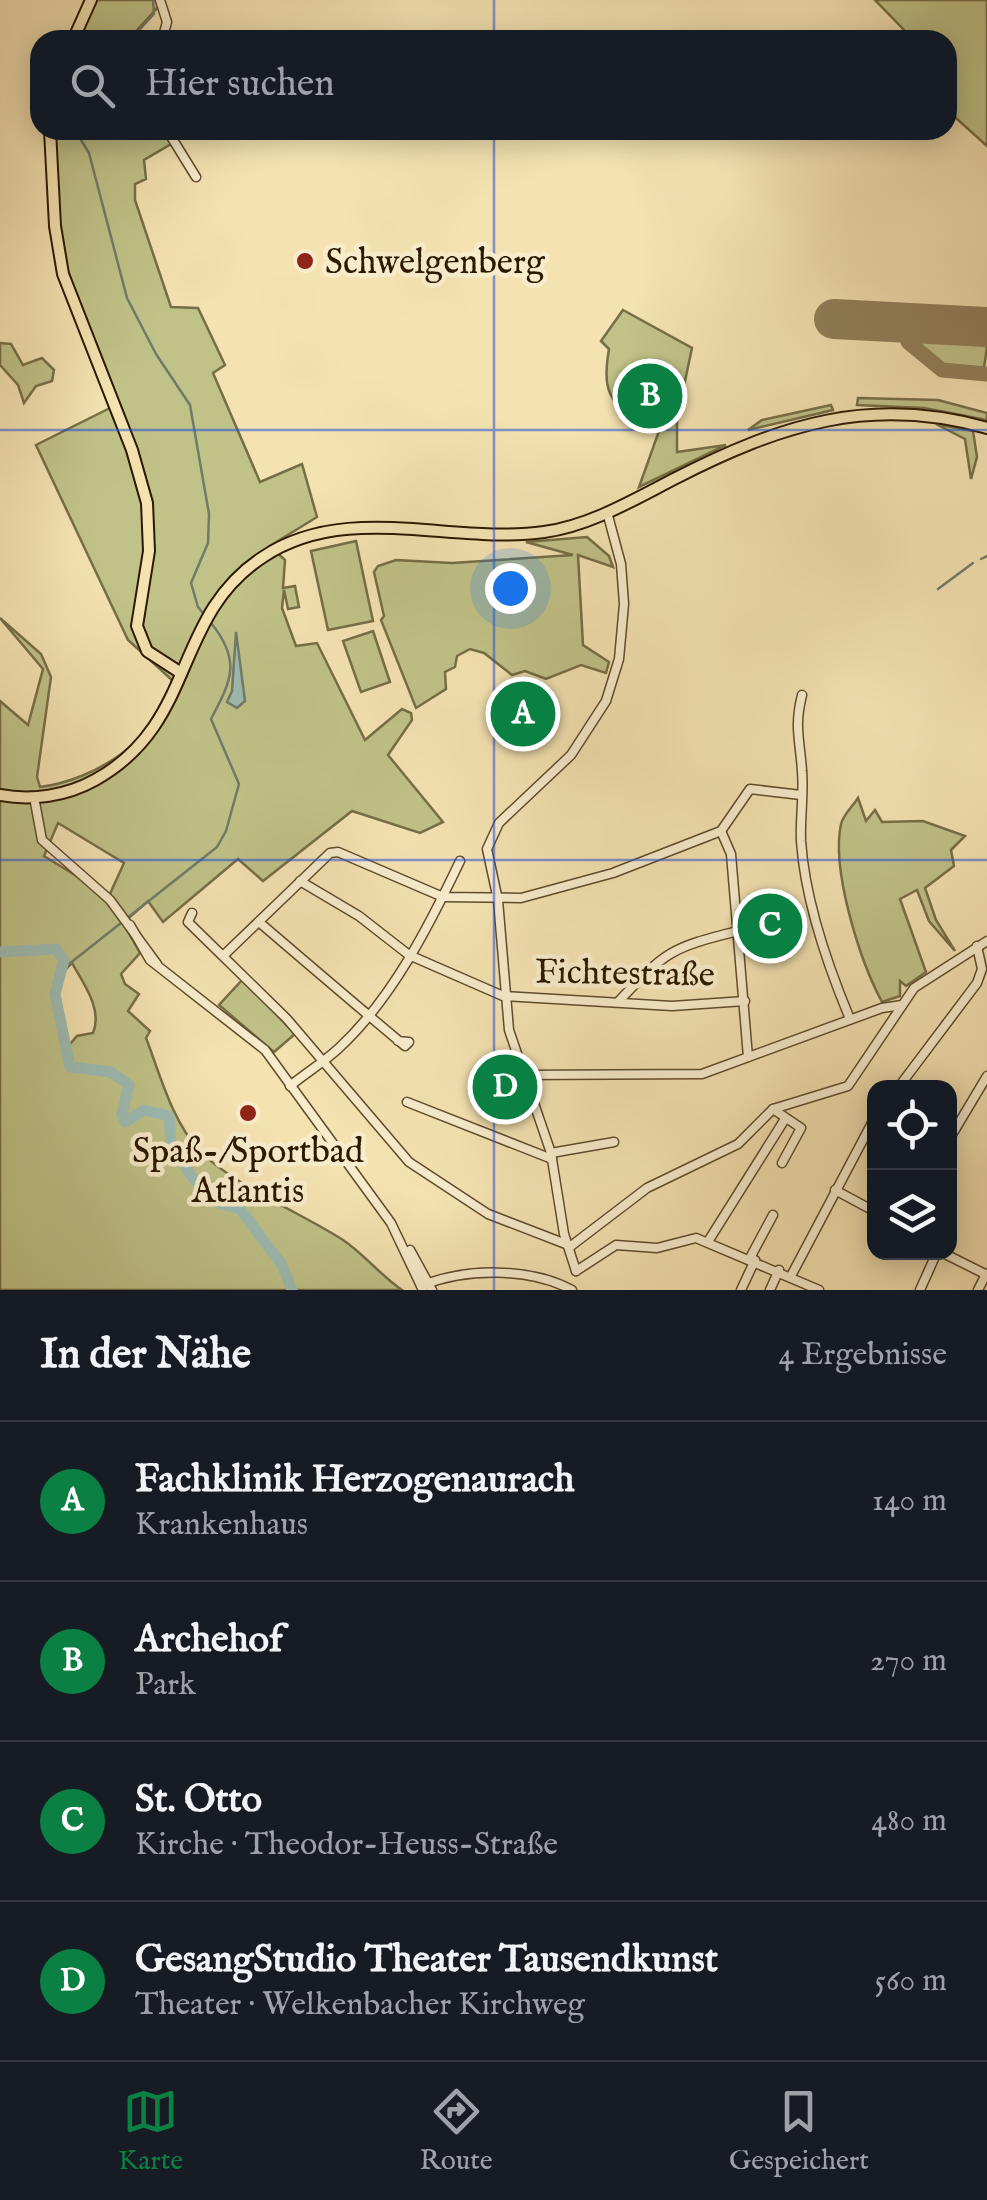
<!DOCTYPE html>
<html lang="de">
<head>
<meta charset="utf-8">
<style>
  :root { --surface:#171b24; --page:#242831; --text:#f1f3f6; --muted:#9ea1a6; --line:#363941; --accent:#0b8043 }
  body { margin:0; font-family:"IM FELL English",serif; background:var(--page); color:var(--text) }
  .controls { position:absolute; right:30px; bottom:30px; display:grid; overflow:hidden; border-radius:20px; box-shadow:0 5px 25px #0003 }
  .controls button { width:90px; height:90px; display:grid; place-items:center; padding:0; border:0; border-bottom:2px solid var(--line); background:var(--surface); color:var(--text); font:50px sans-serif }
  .you { position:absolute; left:510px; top:588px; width:35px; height:35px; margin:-25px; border:8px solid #fff; border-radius:50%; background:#1a73e8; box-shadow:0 0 0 15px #1a73e833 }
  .badge { display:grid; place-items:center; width:65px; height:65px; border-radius:50%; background:var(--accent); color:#fff; font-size:32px; font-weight:700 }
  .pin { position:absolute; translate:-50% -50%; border:5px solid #fff; box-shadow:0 2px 10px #0006 }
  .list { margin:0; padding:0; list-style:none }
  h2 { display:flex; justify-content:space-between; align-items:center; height:130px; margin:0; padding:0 40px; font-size:42px }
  h2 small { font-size:32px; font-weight:400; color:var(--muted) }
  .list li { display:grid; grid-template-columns:65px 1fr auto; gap:30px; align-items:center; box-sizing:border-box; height:160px; padding:0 40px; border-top:2px solid var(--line) }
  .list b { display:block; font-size:38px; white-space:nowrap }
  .list p { margin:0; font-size:32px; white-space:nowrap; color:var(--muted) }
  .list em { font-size:32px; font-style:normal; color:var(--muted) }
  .icon { flex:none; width:55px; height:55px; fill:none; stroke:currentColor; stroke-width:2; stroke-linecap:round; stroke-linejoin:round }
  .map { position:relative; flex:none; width:987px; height:1290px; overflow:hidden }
  .search { position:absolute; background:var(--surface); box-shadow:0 5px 25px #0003; left:30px; right:30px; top:30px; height:110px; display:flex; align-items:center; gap:25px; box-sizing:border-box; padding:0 35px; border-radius:30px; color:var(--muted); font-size:38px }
  .sheet { height:770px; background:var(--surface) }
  nav { display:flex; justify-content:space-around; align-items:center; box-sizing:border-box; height:140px; border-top:2px solid var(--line); background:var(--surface); font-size:28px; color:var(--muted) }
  nav a { display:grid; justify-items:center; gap:5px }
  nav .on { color:var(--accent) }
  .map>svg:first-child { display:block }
  .green { fill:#c0c288; stroke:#766e44; stroke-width:2.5; fill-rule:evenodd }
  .water { fill:#9dbcb3; stroke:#707b6b; stroke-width:2.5 }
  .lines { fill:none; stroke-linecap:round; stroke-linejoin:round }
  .stream { stroke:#707b6b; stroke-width:2.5 }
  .river { stroke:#9dbcb3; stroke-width:11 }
  .taxiway { stroke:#907e58; stroke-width:15 }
  .runway { stroke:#907e58; stroke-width:40 }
  .minor-casing { stroke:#5f4b2c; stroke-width:11 }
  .major-casing { stroke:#2d1900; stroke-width:14 }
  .minor { stroke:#f8eccc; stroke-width:8 }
  .major { stroke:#f4e2b1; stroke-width:10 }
  .grid { fill:none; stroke:#1d4ed8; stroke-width:2.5; stroke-opacity:0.55 }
  .poi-dot { fill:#8f2418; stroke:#f8eccc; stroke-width:4 }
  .labels { text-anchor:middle; stroke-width:9; stroke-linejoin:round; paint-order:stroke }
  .poi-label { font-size:35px; fill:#2d1900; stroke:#f8eccc; text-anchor:start }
  .street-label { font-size:35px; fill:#2d1900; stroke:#f8eccc }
</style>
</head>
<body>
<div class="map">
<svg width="987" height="1290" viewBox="0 0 987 1290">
  <rect width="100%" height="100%" fill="#f4e2b1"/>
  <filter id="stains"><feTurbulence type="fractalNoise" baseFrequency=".002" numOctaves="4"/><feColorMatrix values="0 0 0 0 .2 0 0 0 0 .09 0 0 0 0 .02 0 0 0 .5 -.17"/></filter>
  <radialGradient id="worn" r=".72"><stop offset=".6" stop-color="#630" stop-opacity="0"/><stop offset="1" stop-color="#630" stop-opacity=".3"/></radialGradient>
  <g class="green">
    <polygon points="95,0 158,0 159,6 128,40 71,40 76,21"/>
    <polygon points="875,0 987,0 987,146 947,110 947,40 905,40 907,33"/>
    <path d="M50 130H162L171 144 144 160 146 179 135 184V200L171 307 198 308 225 365 213 373 260 482 302 464 317 517 270 546 285 560 283 588 295 586 299 607 288 609 284 590 282 608 296 646 317 643 365 740 402 709 411 713 412 720 388 755 443 822 420 833 352 811 263 881 238 859 163 922 148 901 123 923 140 953 121 974 125 984 139 994 128 1011 150 1031 146 1038C160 1074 172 1121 199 1150 231 1184 303 1214 343 1240 364 1254 380 1275 402 1290H0V701L28 725 43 669 0 618 41 654 51 677 37 777 40 787C96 780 161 738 172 680L128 640 36 445 112 407 59 270ZM58 823 124 863 109 896 44 856ZM72 963C83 983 103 1009 93 1033L77 1036 70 1044C51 1024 50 981 72 963Z"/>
    <path d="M623 310 692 348 677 419V452L726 445 639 487 659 431C615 407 600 401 609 349L601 341Z"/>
    <polygon points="930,334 980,339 987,348 984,367 945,369 918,346 920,337"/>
    <polygon points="0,343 11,344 23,365 42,358 54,370 52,381 36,386 24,403 18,385 0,365"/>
    <polygon points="858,398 938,400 987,413 987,420 924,408 857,405"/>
    <polygon points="831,405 833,410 748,430 762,420"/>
    <polygon points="936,424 973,431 977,457 971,479 965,439"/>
    <polygon points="587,537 609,556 613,567 578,555 583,645 609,662 606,673 581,665 546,679 525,671 512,675 484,653 470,649 457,656 455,667 445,672 446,689 416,708 381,620 384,616 374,572 378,566 396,560 452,563 573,555 526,542"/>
    <polygon points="356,541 373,621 328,630 311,551"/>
    <polygon points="373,631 390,682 361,692 343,641"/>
    <path d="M858 798 866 821 875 810 882 822 923 821 965 836 951 850 954 866 925 888 936 920 955 951 929 921 917 890 900 899 926 972 906 986 900 981V996L882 1002C860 961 831 870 841 824 843 815 853 806 858 798Z"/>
    <polygon points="243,979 295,1034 274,1052 219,1005"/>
  </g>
  <polygon class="water" points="236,632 245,701 237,708 227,702 232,691"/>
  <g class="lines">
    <g class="stream">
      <polyline points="130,40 154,14 153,0"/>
      <polyline points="83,130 81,140 89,153 127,298 156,354 190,405 209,514 208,543 191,583 198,607 206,617"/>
      <polyline points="981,559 987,556"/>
      <polyline points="938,589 973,563"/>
      <path d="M64 968 217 847 226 831 239 784 211 719C231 681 242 661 211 623"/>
    </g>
    <polyline class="river" points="0,952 56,949 64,960 55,994 70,1067 111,1072 129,1085 122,1114 125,1122 144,1110 169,1116 171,1146 192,1177 218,1203 240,1209 282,1265 292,1290"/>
    <polyline class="taxiway" points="908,323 908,342 942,370 987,374"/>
    <polyline class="runway" points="834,319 987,327"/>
    <g class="minor-casing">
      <g id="minor">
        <polyline points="160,0 167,22 162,40"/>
        <polyline points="167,130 196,177"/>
        <path d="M802 695C794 727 800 740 802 771 804 794 800 818 801 841 805 901 827 964 850 1019"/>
        <polyline points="34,797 42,840 110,900 157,964"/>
        <polyline points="721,831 731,854 748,1057"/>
        <polyline points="300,881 359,916 409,955 503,996 672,1006 745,1001"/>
        <polyline points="192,913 188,922 287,1019 409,1162 488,1214 571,1246"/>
        <path d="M259 922C308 964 356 1005 405 1046L409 1042 398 1041"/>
        <polyline points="130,925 150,960 265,1050 391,1223 423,1290"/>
        <polyline points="224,955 330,853 338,852 443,897 521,898 613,873 721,831 750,789 801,795"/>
        <path d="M618 1002C666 951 670 948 738 931"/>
        <polyline points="521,1075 702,1074 882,1008 902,1005"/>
        <path d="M290 1086C306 1073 324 1062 339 1048 392 999 429 926 460 861"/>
        <polyline points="898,1088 977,983 982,969 977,946"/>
        <polyline points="407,1102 552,1159"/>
        <polyline points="773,1109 801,1128 782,1163"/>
        <polyline points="950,1138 987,1076"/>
        <polyline points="551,1153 614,1142"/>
        <polyline points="835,1190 874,1211"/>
        <polyline points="709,1240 785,1119"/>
        <polyline points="571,1246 647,1188 738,1144 773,1109 848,1086 914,988 987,941"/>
        <polyline points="410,1250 432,1290"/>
        <polyline points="941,1252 987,1275"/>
        <polyline points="750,1258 773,1215"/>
        <polyline points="576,1271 564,1234 551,1153 509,1030 498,900 487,849 499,823 571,755 606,701 619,659 624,604 621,564 607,512"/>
        <polyline points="576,1271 616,1245 657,1248 696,1238 819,1290"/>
        <polyline points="791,1276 874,1119"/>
        <path d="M421 1286C465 1268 529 1267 572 1290"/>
        <polyline points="741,1290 755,1260"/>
        <polyline points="770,1290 779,1270"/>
        <polyline points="920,1290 937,1252"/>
        <polyline points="978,1290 986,1274"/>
      </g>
    </g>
    <g class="major-casing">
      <g id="major">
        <polyline points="73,40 91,0"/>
        <polyline points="50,130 55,226 63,274 132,450 147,503 149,551 137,626 147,651 181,673"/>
        <path d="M0 795C32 801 66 796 95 780 198 723 171 617 263 557 347 501 451 545 544 532 590 526 635 499 676 478 780 425 870 395 987 428"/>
      </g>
    </g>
    <use href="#minor" class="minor"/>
    <use href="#major" class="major"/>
  </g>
  <path class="grid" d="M494 0V40M494 130V1290M0 430H987M0 860H987"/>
  <g class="poi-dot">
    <circle cx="305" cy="261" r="10"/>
    <circle cx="248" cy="1113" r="10"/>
  </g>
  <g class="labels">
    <g class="poi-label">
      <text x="325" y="273">Schwelgenberg</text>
      <text x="248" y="1162" text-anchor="middle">Spaß-/Sportbad<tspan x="248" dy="40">Atlantis</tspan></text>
    </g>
    <g class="street-label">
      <text transform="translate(625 972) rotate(1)" y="12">Fichtestraße</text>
    </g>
  </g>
  <rect width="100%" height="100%" filter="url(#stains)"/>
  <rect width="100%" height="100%" fill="url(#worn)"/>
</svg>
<div class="controls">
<button><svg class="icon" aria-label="locate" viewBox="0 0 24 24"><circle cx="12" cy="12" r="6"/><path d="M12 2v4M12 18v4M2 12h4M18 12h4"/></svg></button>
<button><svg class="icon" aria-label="layers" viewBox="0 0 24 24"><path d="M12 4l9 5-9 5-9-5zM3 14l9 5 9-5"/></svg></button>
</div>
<div class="you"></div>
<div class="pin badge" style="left:523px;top:714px">A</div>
<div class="pin badge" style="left:650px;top:396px">B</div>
<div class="pin badge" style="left:770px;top:926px">C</div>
<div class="pin badge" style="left:505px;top:1087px">D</div>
<div class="search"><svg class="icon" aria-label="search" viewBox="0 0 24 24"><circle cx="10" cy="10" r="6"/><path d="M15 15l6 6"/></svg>Hier suchen</div>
</div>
<section class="sheet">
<h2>In der Nähe<small>4 Ergebnisse</small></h2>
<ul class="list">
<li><span class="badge">A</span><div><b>Fachklinik Herzogenaurach</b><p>Krankenhaus</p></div><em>140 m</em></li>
<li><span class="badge">B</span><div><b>Archehof</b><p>Park</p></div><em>270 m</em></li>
<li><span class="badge">C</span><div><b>St. Otto</b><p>Kirche · Theodor-Heuss-Straße</p></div><em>480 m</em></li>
<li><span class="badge">D</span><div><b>GesangStudio Theater Tausendkunst</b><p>Theater · Welkenbacher Kirchweg</p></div><em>560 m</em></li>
</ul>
</section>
<nav>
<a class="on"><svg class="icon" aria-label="map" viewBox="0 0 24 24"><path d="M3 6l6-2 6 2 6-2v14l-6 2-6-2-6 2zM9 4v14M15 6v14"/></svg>Karte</a>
<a><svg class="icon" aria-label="directions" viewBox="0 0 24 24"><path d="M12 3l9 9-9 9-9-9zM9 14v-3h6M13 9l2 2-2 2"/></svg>Route</a>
<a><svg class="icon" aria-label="saved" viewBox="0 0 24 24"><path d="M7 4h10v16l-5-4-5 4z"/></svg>Gespeichert</a>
</nav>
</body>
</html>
